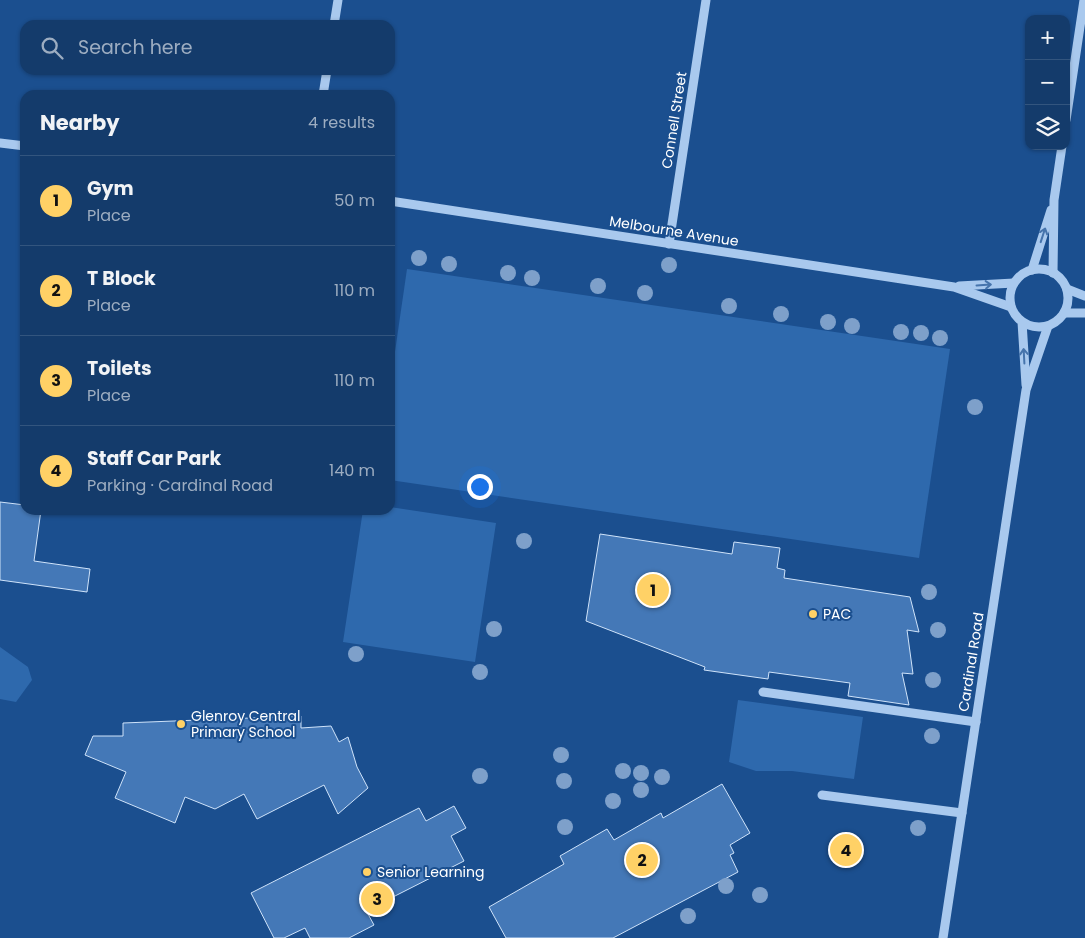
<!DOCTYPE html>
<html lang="en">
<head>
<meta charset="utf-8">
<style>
  :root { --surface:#143b6b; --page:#1d4271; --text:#f1f3f6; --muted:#9dadc1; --line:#33557e; --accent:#ffd166 }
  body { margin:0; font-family:Poppins,sans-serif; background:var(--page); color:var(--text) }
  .controls { position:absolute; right:15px; top:15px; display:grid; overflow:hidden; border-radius:10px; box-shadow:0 1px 4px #0004 }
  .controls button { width:45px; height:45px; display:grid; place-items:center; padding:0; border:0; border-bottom:1px solid var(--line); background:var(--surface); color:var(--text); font:25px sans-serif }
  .you { position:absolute; left:479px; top:486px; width:18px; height:18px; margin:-12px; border:4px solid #fff; border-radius:50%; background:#1a73e8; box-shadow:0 0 0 8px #1a73e833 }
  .badge { display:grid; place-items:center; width:32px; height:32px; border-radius:50%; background:var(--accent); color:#111; font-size:16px; font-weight:700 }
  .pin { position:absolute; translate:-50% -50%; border:2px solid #fff; box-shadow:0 1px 5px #0006 }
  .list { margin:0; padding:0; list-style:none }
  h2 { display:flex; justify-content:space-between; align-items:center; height:65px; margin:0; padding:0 20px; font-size:21px }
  h2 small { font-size:16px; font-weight:400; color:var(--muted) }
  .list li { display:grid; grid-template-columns:32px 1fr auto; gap:15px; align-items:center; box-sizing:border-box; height:90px; padding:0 20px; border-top:1px solid var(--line) }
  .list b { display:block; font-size:19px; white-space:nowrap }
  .list p { margin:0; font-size:16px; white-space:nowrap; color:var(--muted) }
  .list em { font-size:16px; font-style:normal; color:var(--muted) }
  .icon { flex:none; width:28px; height:28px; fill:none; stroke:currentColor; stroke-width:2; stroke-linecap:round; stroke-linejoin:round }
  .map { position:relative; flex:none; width:1085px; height:938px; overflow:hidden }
  .search { position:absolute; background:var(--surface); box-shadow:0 1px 4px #0004; left:20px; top:20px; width:375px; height:55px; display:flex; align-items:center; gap:12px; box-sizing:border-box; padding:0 18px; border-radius:15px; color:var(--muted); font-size:19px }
  .panel { position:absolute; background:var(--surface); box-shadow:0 1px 4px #0004; left:20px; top:90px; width:375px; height:425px; border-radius:15px }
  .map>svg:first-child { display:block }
  .green { fill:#2e69ad }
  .building { fill:#4478b7; stroke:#cfe3fa }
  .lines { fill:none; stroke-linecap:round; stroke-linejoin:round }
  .minor { stroke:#a9c9ee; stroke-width:9 }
  .tree { fill:#7ea0ca }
  .oneway { stroke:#4674ac }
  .poi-dot { fill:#ffd166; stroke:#1b4f8f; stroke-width:2 }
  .labels { text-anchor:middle; stroke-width:4; stroke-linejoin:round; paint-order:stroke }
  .street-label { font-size:14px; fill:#fff; stroke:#1b4f8f }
  .poi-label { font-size:14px; fill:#fff; stroke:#1b4f8f; text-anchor:start }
</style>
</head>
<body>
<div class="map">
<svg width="1085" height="938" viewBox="0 0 1085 938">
  <rect width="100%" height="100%" fill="#1b4f8f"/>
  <g class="green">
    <polygon points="407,269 950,349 919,558 390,480 390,386"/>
    <polygon points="390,507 496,523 475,662 343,642 363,510 390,510"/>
    <polygon points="0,647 28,667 32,680 16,702 0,699"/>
    <polygon points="738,700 863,717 854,779 792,771 756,771 729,762"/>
  </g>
  <g class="building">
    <polygon points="0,502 25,505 25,510 41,510 34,561 90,569 87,592 0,580"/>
    <polygon points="600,534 732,554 734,542 780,548 777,568 785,570 784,578 910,597 919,632 907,630 913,674 902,673 909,705 848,696 850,683 769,672 768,679 704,670 705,667 586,621"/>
    <polygon points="301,716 301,728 331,726 339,742 348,737 357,767 368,788 338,814 324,785 257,819 244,794 215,809 185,797 175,823 115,798 126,772 85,755 93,736 123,736 123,723"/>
    <polygon points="722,784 750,833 730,845 734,853 730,855 738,872 613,938 506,938 489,907 564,864 560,856 607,829 614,840 661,813 663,818"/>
    <polygon points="454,806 466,828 451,836 464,861 393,897 394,900 368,914 374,925 349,938 310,938 305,928 284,938 274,938 251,893 419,808 426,821"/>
  </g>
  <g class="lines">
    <g class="minor">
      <polyline points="334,25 338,0"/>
      <polyline points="323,95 327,70"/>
      <polyline points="1066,120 1084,0"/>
      <polyline points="0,143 25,146"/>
      <polyline points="390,201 954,287 1011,307"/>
      <polyline points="669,244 706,0"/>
      <circle cx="1039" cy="298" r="29"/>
      <polyline points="1032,270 1051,210"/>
      <polyline points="1053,273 1054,200 1062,146"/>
      <polyline points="959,286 1014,283"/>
      <polyline points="1067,289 1085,296"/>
      <polyline points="1064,313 1085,313"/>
      <polyline points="1022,322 1026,385"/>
      <polyline points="763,692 976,722"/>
      <polyline points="822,795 962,813"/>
      <polyline points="943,938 1026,390 1048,326"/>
    </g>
  </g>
  <g class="tree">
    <circle cx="419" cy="258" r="8"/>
    <circle cx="449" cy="264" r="8"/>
    <circle cx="669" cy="265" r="8"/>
    <circle cx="508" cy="273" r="8"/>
    <circle cx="532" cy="278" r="8"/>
    <circle cx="598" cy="286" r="8"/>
    <circle cx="645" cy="293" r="8"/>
    <circle cx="729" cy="306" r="8"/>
    <circle cx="781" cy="314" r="8"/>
    <circle cx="828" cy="322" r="8"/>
    <circle cx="852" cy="326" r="8"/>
    <circle cx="901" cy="332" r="8"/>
    <circle cx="921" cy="333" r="8"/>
    <circle cx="940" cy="338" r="8"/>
    <circle cx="975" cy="407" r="8"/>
    <circle cx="524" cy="541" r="8"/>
    <circle cx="929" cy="592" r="8"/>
    <circle cx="494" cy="629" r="8"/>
    <circle cx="938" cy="630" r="8"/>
    <circle cx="356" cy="654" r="8"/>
    <circle cx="480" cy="672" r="8"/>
    <circle cx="933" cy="680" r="8"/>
    <circle cx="932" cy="736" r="8"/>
    <circle cx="561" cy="755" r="8"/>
    <circle cx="623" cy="771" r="8"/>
    <circle cx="641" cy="773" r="8"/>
    <circle cx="480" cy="776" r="8"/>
    <circle cx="662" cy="777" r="8"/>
    <circle cx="564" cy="781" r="8"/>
    <circle cx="641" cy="790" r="8"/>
    <circle cx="613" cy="801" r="8"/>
    <circle cx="565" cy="827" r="8"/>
    <circle cx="918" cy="828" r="8"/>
    <circle cx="726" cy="886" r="8"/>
    <circle cx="760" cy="895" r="8"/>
    <circle cx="688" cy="916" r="8"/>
  </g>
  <defs><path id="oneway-shaft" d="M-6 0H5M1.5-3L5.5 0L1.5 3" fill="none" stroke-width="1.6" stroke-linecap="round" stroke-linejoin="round" transform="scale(1.25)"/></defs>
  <g class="oneway">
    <use href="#oneway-shaft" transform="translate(1043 235) rotate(-72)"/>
    <use href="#oneway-shaft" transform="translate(984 285) rotate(-4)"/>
    <use href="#oneway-shaft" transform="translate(1024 356) rotate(-93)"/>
  </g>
  <g class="poi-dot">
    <circle cx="813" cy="614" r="5"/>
    <circle cx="181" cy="724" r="5"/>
    <circle cx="367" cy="872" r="5"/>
  </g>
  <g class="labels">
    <g class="street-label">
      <text transform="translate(674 120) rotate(-81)" y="5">Connell Street</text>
      <text transform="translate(674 231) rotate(9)" y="5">Melbourne Avenue</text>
      <text transform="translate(971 662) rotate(-81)" y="5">Cardinal Road</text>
    </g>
    <g class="poi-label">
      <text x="823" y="619">PAC</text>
      <text x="191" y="721">Glenroy Central<tspan x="191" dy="16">Primary School</tspan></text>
      <text x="377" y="877">Senior Learning</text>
    </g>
  </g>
</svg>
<div class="controls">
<button>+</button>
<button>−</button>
<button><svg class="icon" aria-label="layers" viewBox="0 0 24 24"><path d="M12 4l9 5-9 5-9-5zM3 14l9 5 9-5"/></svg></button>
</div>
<div class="you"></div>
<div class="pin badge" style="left:653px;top:590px">1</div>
<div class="pin badge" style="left:642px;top:860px">2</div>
<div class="pin badge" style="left:377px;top:899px">3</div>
<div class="pin badge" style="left:846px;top:850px">4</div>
<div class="search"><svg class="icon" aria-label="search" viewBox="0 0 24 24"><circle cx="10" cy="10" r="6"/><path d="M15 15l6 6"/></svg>Search here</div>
<section class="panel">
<h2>Nearby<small>4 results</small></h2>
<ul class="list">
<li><span class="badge">1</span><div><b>Gym</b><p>Place</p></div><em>50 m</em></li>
<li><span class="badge">2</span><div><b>T Block</b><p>Place</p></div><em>110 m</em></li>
<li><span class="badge">3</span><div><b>Toilets</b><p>Place</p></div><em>110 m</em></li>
<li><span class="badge">4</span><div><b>Staff Car Park</b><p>Parking · Cardinal Road</p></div><em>140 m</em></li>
</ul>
</section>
</div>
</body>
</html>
